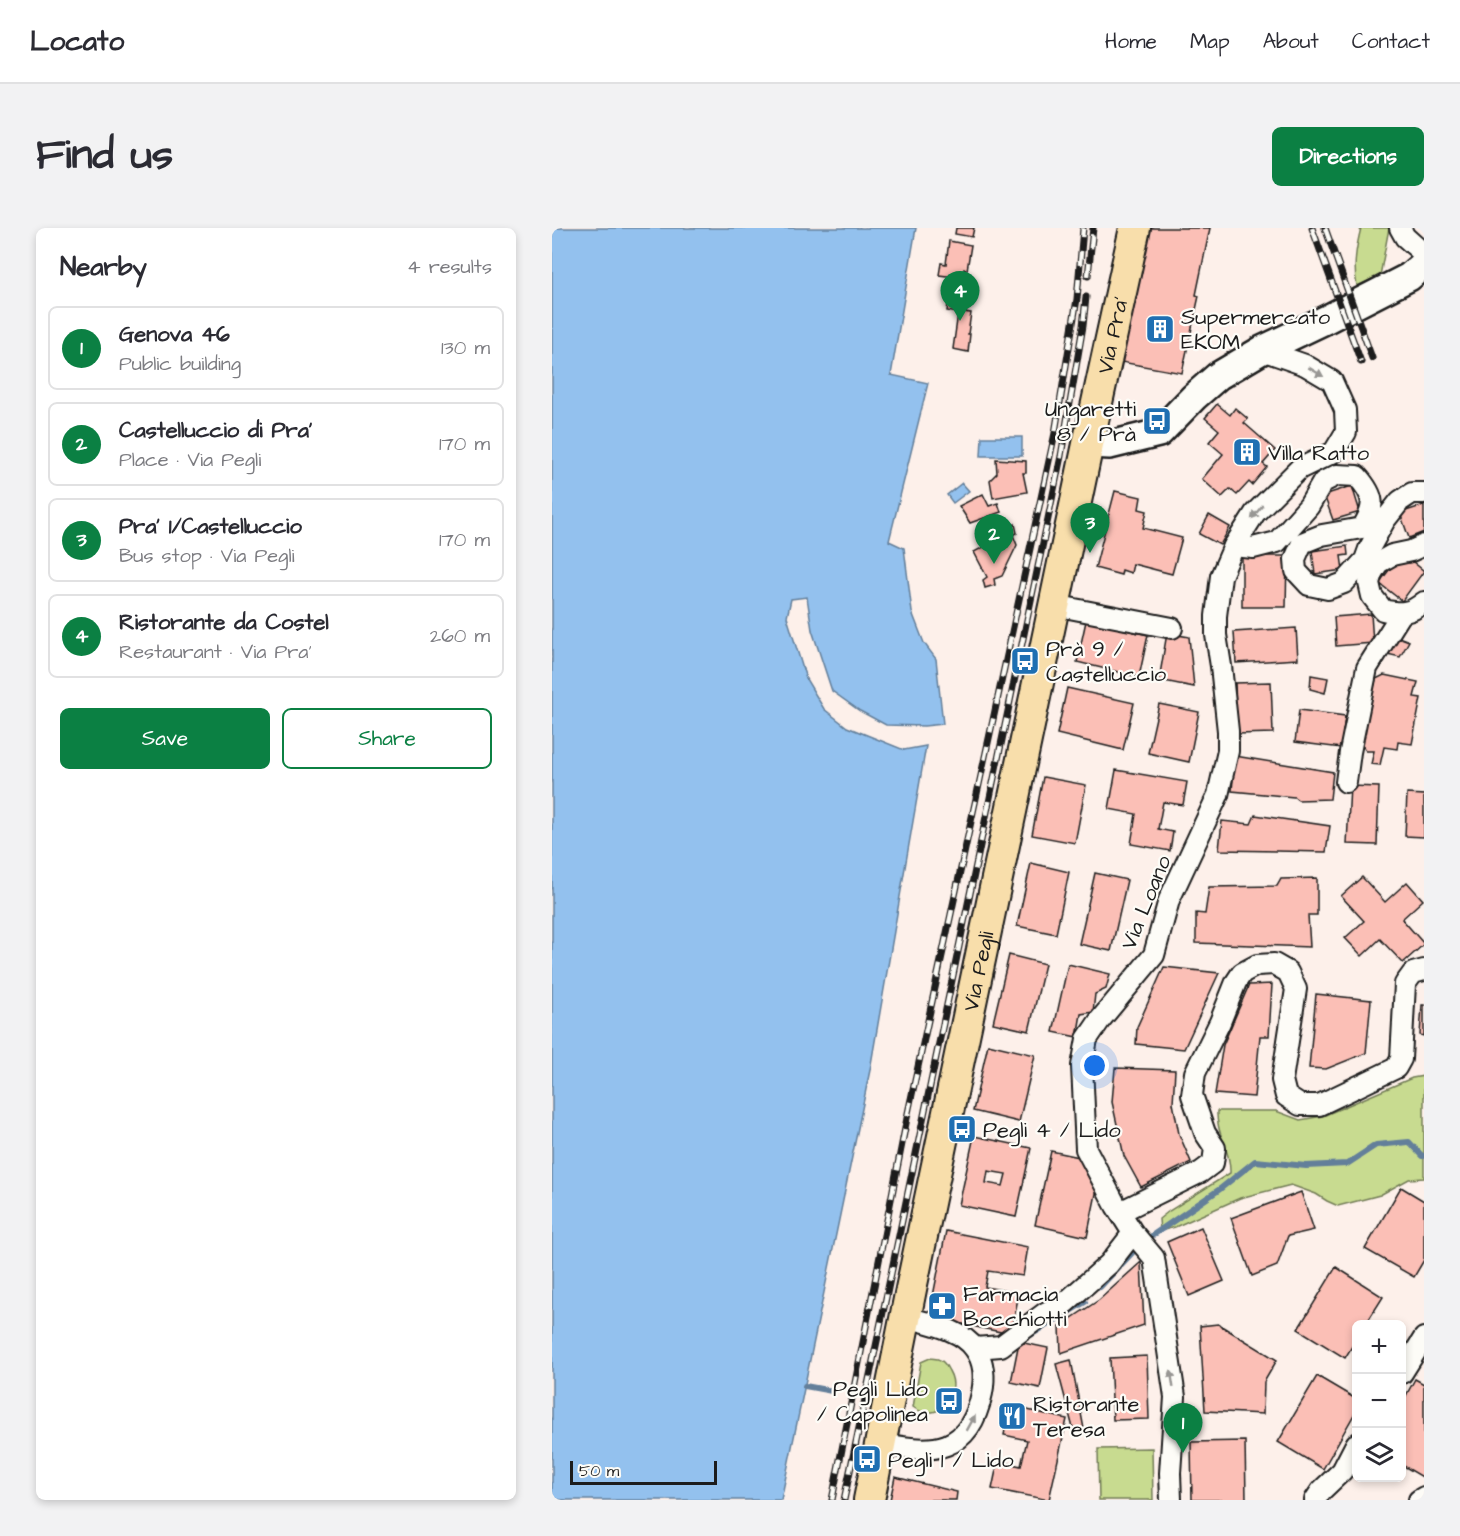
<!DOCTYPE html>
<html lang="en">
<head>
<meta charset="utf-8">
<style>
  :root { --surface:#fff; --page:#f2f2f3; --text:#2b2b33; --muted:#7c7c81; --line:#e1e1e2; --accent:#0b8043 }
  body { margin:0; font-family:"Architects Daughter",sans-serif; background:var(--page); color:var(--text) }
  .controls { position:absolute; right:18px; bottom:18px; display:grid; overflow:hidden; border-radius:9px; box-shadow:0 3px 9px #0003 }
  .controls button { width:54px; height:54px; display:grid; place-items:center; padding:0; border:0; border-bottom:2px solid var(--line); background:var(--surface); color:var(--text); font:30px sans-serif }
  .scale { position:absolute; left:18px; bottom:15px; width:147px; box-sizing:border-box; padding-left:6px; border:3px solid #1c1c1c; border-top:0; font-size:16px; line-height:21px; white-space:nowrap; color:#1c1c1c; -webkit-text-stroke:4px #fdfcf7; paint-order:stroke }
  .you { position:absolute; left:543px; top:838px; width:21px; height:21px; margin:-15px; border:4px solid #fff; border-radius:50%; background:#1a73e8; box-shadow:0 0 0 9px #1a73e833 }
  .badge { display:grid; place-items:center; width:39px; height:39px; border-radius:50%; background:var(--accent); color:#fff; font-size:20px; font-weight:700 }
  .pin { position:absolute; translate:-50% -50px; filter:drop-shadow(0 2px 3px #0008) }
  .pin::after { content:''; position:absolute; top:32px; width:21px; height:18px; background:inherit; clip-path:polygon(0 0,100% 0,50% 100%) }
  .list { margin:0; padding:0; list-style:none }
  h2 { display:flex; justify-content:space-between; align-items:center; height:78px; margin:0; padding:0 24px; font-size:26px }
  h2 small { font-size:20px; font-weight:400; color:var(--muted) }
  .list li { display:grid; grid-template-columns:39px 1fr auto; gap:18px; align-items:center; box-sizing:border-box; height:84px; margin:0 12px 12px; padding:0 12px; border:2px solid var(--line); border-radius:9px }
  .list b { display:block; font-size:22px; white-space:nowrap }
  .list p { margin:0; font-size:20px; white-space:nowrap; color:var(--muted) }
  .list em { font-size:20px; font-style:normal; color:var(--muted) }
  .actions { display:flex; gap:12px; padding:18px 24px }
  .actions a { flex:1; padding:14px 0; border:2px solid var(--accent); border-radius:9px; text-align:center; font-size:21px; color:var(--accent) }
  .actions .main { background:var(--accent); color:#fff }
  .icon { flex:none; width:33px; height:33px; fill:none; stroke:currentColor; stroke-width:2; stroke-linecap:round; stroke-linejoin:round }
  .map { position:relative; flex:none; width:872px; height:1272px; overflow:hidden; border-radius:9px }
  header { display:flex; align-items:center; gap:36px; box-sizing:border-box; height:84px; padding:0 30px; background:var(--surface); border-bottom:2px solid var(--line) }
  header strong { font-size:28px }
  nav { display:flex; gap:33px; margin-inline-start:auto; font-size:21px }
  .intro { display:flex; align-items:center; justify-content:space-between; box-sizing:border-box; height:144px; padding:0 36px }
  h1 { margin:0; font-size:42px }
  .button { padding:15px 27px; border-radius:9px; background:var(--accent); color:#fff; font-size:21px; font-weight:700 }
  main { display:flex; gap:36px; padding:0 36px }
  aside { flex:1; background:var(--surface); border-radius:9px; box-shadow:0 3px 9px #0003 }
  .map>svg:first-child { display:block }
  .green { fill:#c8db90; stroke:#727c56; stroke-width:1.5 }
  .water { fill:#93c1ee; stroke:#637f9a; stroke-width:1.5 }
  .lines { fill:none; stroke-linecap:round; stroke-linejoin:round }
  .stream { stroke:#637f9a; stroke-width:6 }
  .building { fill:#fbbfb6; stroke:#1c1c1c; stroke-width:1.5; fill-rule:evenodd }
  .street-casing { stroke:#1c1c1c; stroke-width:24 }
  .secondary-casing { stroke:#1c1c1c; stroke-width:32 }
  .primary-casing { stroke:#1c1c1c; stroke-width:34 }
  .street { stroke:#fdfcf7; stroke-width:20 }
  .secondary { stroke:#fdfcf7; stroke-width:27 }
  .primary { stroke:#f8deab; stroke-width:30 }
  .rail-casing { stroke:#1c1c1c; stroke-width:7 }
  .rail { stroke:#fdfcf7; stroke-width:4.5; stroke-dasharray:14; stroke-linecap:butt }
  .oneway { fill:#989794 }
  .labels { text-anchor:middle; stroke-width:4.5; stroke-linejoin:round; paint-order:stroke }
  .poi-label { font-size:22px; fill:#1c1c1c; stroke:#fdfcf7; text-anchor:start }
  .street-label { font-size:22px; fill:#1c1c1c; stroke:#fdfcf7 }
</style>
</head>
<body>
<header>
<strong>Locato</strong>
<nav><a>Home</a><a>Map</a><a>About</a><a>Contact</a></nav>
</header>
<div class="intro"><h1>Find us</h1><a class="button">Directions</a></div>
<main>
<aside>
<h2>Nearby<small>4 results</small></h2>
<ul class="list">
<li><span class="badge">1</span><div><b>Genova 46</b><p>Public building</p></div><em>130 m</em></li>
<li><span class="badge">2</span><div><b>Castelluccio di Pra'</b><p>Place · Via Pegli</p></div><em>170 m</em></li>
<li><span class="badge">3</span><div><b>Pra' 1/Castelluccio</b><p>Bus stop · Via Pegli</p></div><em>170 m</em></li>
<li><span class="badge">4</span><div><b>Ristorante da Costel</b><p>Restaurant · Via Pra'</p></div><em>260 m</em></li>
</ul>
<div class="actions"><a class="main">Save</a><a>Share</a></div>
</aside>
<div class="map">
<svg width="872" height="1272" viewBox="0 0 872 1272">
  <rect width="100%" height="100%" fill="#fdf0ea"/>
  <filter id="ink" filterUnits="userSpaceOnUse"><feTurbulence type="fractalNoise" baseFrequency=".0167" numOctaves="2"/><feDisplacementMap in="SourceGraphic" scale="12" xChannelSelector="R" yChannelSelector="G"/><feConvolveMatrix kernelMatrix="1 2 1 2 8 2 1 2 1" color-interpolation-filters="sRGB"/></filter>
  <g filter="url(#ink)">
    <g class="green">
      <path d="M809 0H837L828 48 805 58C801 38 804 20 809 0Z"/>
      <path d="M872 848V950L857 951 828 967 786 978 775 973 764 966 739 957 688 970 623 999 608 1003 607 991 617 983 678 945C679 922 664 907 665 883H724L748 892 771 888 860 850Z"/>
      <path d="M378 1130C381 1131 385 1130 388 1132 391 1133 395 1139 397 1143 411 1167 385 1197 361 1179L369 1134Z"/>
      <polygon points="600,1220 601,1272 547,1272 546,1221"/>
    </g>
    <g class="water">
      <polygon points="0,0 364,0 339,147 376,155 337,313 352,320 360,384 372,415 384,431 391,496 372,498 334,497 308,483 280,463 260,402 255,369 239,371 235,389 254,451 272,481 295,499 352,522 374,518 318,842 229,1272 0,1272"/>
      <polygon points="430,209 470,209 470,228 429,228"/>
      <polygon points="410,255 417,263 401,275 395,267"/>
    </g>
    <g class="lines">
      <g class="stream">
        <polyline points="601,1007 668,961 703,933 754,938 795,936 824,917 857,914 870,928 872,928"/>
        <polyline points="548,1059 580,1025"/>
        <polyline points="477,1108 533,1074"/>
        <polyline points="253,1158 280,1163"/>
      </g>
    </g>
    <g class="building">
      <polygon points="404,0 422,0 420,9 403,6"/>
      <polygon points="598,0 658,0 644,67 647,68 630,145 569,134"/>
      <polygon points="397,13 419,17 415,42 412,41 411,50 387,47 389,35 394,36"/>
      <polygon points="398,63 414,65 411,84 419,85 416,106 418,106 416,124 401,121 406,85 395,83"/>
      <polygon points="665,176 678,187 683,180 696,191 692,195 723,222 711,236 715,239 700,257 697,254 685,267 678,261 670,269 650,251 671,226 657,214 667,202 653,190"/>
      <polygon points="444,231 474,233 474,245 471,245 475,264 441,270 438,252 445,245"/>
      <polygon points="800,258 808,284 781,292 772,267"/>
      <polygon points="563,263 589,269 587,281 595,283 591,300 630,310 620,346 581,336 579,345 570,342 569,347 543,340"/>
      <polygon points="431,266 437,278 446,275 449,284 418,295 407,278"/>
      <polygon points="872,277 872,304 857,310 848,285"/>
      <polygon points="657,287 678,299 668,317 647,306"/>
      <polygon points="463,296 465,305 461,307 465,317 450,348 442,351 443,357 433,360 431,352 435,349 422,324 456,306 456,300"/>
      <polygon points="795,318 796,327 789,328 791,342 763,346 760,323"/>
      <polygon points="690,328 735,328 734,379 690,379"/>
      <polygon points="861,334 872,343 850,373 827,355 841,337"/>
      <polygon points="819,386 821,415 784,418 782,389"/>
      <polygon points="534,393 596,407 587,449 525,434"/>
      <polygon points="744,400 746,431 684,435 682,404"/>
      <polygon points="615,405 637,409 642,459 607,452"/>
      <polygon points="841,407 857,413 848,429 831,425"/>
      <polygon points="759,447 776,450 773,465 758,461"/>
      <polygon points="832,447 866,454 862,469 869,470 860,516 846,514 845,521 832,519 828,537 819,536 822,523 814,523 809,515 824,451"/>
      <polygon points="719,454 721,505 685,506 683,455"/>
      <polygon points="515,460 582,475 571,522 505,506"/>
      <polygon points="607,476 647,484 637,534 596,525"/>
      <polygon points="747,482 793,488 789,520 743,514"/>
      <polygon points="683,528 781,544 778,571 746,572 742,569 680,563"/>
      <polygon points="564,542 635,554 631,577 611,574 606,601 621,604 618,623 579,616 584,586 557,581"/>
      <polygon points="491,549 534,557 523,615 480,607"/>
      <polygon points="798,558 827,559 825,617 795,616"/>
      <polygon points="855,566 872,567 872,609 853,608"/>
      <polygon points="703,587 778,598 774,624 667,622 670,593 699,596"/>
      <polygon points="479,635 517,644 504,706 465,698"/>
      <polygon points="543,645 575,652 559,723 527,716"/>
      <polygon points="810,649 833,674 855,654 871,672 850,691 872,716 851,735 828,711 810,728 793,710 812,693 789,668"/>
      <polygon points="765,650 765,687 756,687 758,719 644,715 644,685 653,686 657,659 725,658 729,651"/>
      <polygon points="457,727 493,736 477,803 441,795"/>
      <polygon points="516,736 558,746 554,761 543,766 541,784 529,786 525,809 501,804"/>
      <polygon points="612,739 667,745 632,821 584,816 585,799"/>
      <polygon points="720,756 717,808 708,808 702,869 663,866 671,817 697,757"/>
      <polygon points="764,766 819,772 814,825 774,841 757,840"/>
      <polygon points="870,777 872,777 872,808 868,807"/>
      <polygon points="436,816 483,827 467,894 421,883"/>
      <polygon points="563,840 623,842 621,875 627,906 639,934 589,959 572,928 560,874"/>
      <path d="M422 908 479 920 464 989 407 977ZM436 943 454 946 451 958 434 955Z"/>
      <polygon points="499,923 527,929 545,961 535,1009 483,997"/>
      <polygon points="849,959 872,973 872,1032 862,1049 813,1021"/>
      <polygon points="749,964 762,1002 736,1008 725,1038 700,1048 679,990"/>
      <polygon points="649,999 672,1053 637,1068 615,1014"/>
      <polygon points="394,1003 476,1019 471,1048 436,1043 433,1059 467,1065 459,1106 395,1093 382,1085 381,1068"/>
      <polygon points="589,1034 592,1097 509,1125 508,1098 547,1072"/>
      <polygon points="784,1039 831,1069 814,1096 804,1096 804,1112 793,1130 746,1101"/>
      <polygon points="666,1096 725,1132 712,1154 711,1186 653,1183 648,1098"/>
      <polygon points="467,1114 496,1120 488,1160 459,1154"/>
      <polygon points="595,1128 597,1191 561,1192 558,1130"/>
      <polygon points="519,1132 532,1201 521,1200 504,1136"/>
      <polygon points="765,1148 804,1171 804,1183 771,1241 726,1214"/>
      <polygon points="863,1151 872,1156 872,1250 850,1237 850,1175"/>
      <polygon points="458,1178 515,1191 497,1272 440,1261 446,1233 469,1238 475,1212 452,1207"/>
      <polygon points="693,1213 694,1272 640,1272 639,1214"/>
      <polygon points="343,1249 405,1264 404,1272 338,1272"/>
    </g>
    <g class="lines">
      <g class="street-casing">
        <g id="street">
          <polyline points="848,0 853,9 872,26"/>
          <path d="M872 317 859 323 840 327 826 335 820 345 817 355 820 368 831 382C848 386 858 386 872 374"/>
          <path d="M682 318 701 320 725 314 757 278 771 254 785 247 805 248C823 268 824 278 810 300L770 307 750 315 743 331 744 343 757 357 776 361 792 355 813 332 817 321 833 292 848 273 860 265H872"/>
          <polyline points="502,377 620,400"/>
          <polyline points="794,554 798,524 815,440 849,386"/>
          <polyline points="568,984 649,944 661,935 663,920 653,905 640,867 643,845 668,794 684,754 690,745 705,737 722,736 736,744 744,761 730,852 734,868 748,877 767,877 844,840 849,831 853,756 861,745 872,742"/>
          <polyline points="423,1120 449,1118 493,1085 513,1075 557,1036 581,1005"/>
          <polyline points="850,1145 872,1110"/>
          <path d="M329 1215C381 1227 418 1225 430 1165 433 1150 432 1133 423 1121 410 1101 375 1095 354 1089"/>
          <polyline points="619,1272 618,1245 623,1169 602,1030 581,1005 564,978 534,921 530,838 535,811 548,792 602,727 617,672 666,567 676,523 676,503 669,438 664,407 664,388 669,348 682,318 703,285 747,241 782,224 794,204 793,182 780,153 753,137 710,122"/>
          <polyline points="763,1272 769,1263 790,1243 804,1216"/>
          <polyline points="867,1272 872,1269"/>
        </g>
      </g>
      <g class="secondary-casing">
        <polyline id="secondary" points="536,216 558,217 607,205 642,169 666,148 710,122 773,92 857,49 872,36"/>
      </g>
      <g class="primary-casing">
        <g id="primary">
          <path id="s1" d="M317 1272 359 1061 536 216 583 0"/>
        </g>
      </g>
      <use href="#street" class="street"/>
      <use href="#secondary" class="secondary"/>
      <use href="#primary" class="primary"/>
      <g class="rail-casing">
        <g id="rail">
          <polyline points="760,0 809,134"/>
          <polyline points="773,0 820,130"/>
          <polyline points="536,48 541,0"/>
          <polyline points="280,1272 356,885 503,205 525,71 531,0"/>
          <polyline points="292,1272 509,228 531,98 534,69"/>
        </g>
      </g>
      <use href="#rail" class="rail"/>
    </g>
    <defs><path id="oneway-solid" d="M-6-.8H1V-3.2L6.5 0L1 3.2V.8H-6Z" transform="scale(1.5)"/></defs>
    <g class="oneway">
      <use href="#oneway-solid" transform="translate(764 144) rotate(31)"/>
      <use href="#oneway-solid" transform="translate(705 284) rotate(130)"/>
      <use href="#oneway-solid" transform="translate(620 1151) rotate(-99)"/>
      <use href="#oneway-solid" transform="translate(419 1195) rotate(-61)"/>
    </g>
  </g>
  <defs>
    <g id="building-square" transform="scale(1.5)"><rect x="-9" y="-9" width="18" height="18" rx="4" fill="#1f6fb2" stroke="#fdfcf7"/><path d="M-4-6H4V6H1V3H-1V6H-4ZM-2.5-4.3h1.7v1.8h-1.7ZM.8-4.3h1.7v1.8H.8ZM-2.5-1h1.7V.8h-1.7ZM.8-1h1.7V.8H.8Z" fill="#fff"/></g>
    <g id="bus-square" transform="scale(1.5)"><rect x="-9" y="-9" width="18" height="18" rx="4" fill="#1f6fb2" stroke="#fdfcf7"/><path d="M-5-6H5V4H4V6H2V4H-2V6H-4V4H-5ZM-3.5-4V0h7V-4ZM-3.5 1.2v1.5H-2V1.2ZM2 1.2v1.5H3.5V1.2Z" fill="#fff"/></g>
    <g id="pharmacy-square" transform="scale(1.5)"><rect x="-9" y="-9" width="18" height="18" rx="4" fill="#1f6fb2" stroke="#fdfcf7"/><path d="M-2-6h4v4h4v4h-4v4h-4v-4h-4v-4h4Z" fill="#fff"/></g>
    <g id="restaurant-square" transform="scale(1.5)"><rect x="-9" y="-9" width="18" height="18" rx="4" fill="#1f6fb2" stroke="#fdfcf7"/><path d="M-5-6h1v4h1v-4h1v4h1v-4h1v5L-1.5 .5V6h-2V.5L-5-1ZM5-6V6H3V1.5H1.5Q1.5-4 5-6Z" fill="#fff"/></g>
  </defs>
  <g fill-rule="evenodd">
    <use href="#building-square" x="608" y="101"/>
    <use href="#bus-square" x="605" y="193"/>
    <use href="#building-square" x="695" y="224"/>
    <use href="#bus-square" x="473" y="433"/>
    <use href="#bus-square" x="410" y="901"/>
    <use href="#pharmacy-square" x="390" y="1078"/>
    <use href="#bus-square" x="397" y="1173"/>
    <use href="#restaurant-square" x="460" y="1188"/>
    <use href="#bus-square" x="315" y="1231"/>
  </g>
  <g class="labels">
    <g class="poi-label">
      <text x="629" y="96">Supermercato<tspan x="629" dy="25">EKOM</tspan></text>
      <text x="584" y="188" text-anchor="end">Ungaretti<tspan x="584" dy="25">8 / Prà</tspan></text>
      <text x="716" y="232">Villa Ratto</text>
      <text x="494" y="428">Prà 9 /<tspan x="494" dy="25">Castelluccio</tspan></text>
      <text x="431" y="909">Pegli 4 / Lido</text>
      <text x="411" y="1073">Farmacia<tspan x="411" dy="25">Bocchiotti</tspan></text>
      <text x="376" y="1168" text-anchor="end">Pegli Lido<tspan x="376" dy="25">/ Capolinea</tspan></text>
      <text x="481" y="1183">Ristorante<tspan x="481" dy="25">Teresa</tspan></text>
      <text x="336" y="1239">Pegli 1 / Lido</text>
    </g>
    <g class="street-label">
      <text dy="8" stroke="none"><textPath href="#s1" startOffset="1190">Via Pra'</textPath></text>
      <text transform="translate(593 674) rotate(-68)" y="8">Via Loano</text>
      <text dy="8" stroke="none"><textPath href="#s1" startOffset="540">Via Pegli</textPath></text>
    </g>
  </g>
</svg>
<div class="controls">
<button>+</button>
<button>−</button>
<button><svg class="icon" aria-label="layers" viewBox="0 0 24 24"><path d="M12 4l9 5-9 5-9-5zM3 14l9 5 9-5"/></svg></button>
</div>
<div class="scale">50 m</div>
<div class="you"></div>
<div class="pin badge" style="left:631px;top:1225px">1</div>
<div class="pin badge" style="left:442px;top:336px">2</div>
<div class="pin badge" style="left:538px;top:325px">3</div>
<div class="pin badge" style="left:408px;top:93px">4</div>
</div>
</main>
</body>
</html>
